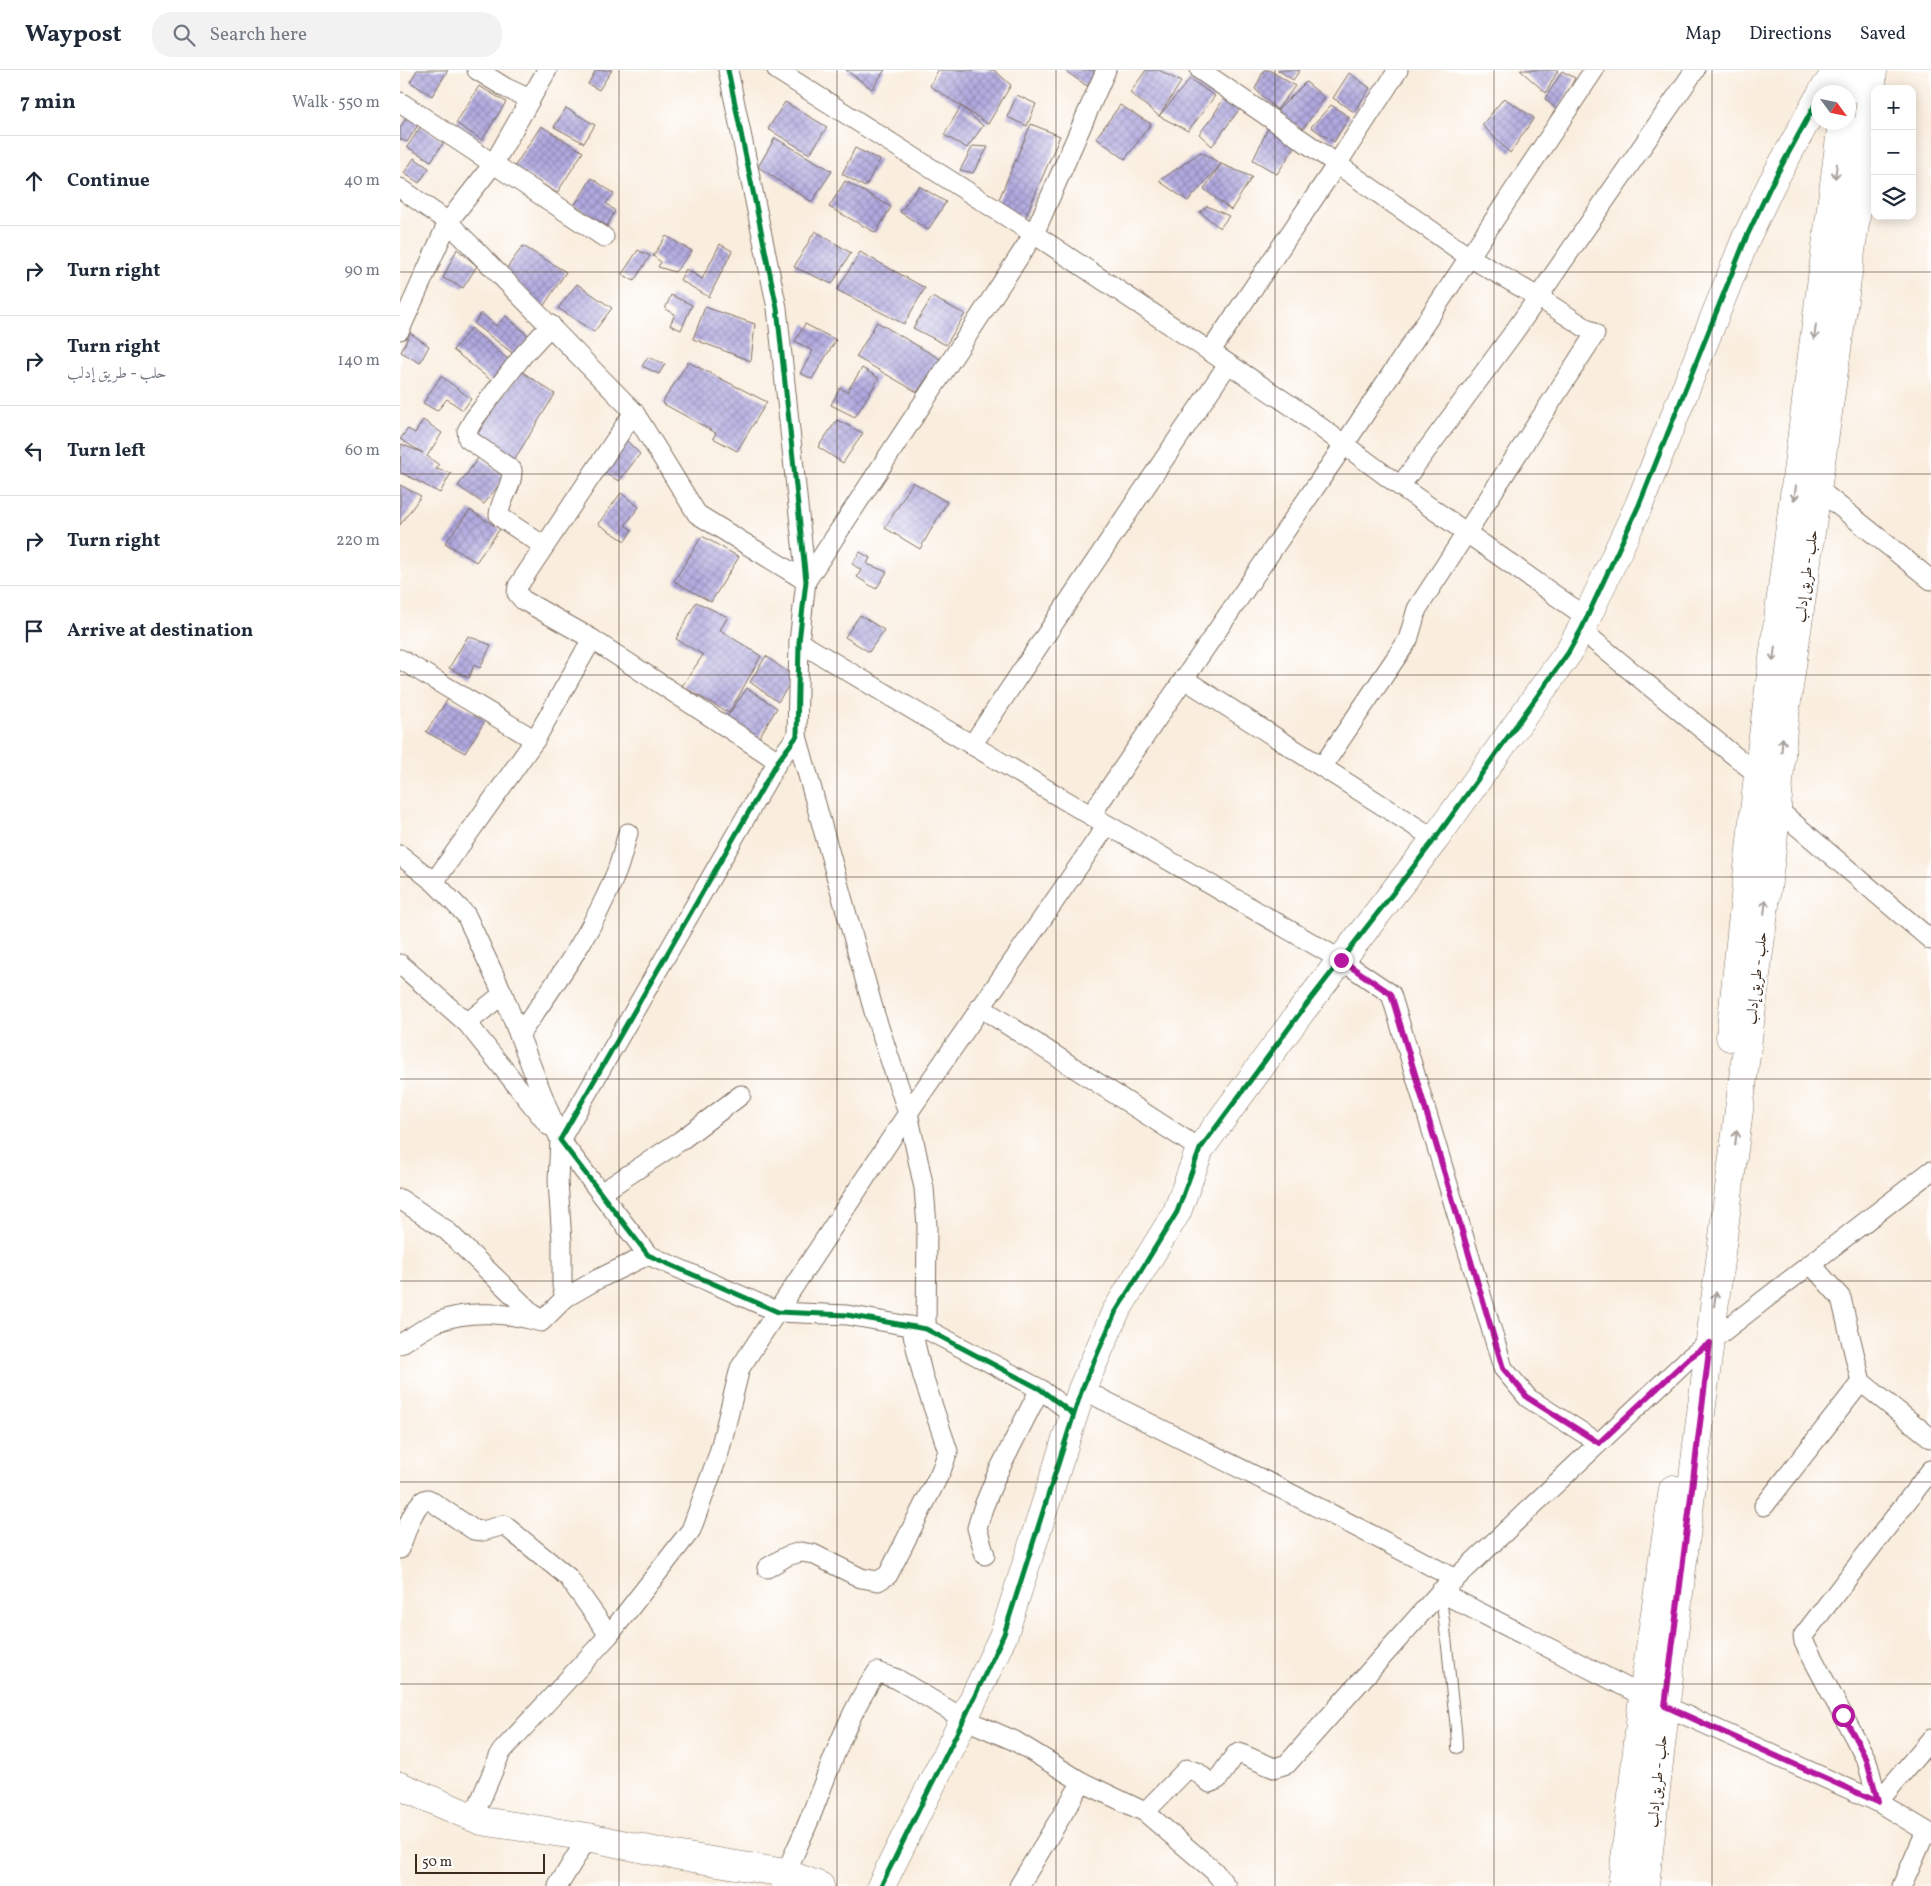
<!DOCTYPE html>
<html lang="en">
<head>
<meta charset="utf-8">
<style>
  :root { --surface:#fff; --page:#f2f2f3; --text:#1f2937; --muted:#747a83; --line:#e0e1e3 }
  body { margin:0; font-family:Vollkorn,Amiri,serif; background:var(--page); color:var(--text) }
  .controls { position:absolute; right:15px; top:15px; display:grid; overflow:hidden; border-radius:10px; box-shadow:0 2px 12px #0003 }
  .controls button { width:45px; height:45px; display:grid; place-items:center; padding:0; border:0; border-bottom:1px solid var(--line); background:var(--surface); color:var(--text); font:25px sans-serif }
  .compass { position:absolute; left:1411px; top:15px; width:45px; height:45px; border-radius:50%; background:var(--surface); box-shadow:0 2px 12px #0003; rotate:123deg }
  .scale { position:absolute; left:15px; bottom:12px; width:130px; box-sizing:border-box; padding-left:5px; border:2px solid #3b2a1e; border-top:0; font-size:14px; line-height:18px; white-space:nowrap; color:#3b2a1e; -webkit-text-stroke:4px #fff; paint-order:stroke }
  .stop { position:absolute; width:15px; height:15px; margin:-11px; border:4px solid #b5179e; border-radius:50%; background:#fff }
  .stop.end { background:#b5179e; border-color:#fff; box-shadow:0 1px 5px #0008 }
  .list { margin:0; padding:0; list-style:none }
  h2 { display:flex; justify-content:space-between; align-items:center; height:65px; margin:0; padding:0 20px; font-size:21px }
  h2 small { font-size:16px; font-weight:400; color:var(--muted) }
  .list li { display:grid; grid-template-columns:32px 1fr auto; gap:15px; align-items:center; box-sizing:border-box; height:90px; padding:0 20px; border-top:1px solid var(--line) }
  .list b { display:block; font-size:19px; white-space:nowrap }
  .list p { margin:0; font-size:16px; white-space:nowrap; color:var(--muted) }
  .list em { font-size:16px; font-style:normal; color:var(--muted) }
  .icon { flex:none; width:28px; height:28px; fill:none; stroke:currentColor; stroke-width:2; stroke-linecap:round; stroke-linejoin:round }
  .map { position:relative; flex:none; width:1531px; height:1816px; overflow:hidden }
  header { display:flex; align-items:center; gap:30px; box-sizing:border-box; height:70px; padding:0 25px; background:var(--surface); border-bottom:1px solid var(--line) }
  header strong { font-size:24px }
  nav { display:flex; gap:28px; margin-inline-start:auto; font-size:18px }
  .search { width:350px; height:45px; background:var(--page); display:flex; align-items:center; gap:12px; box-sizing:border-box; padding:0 18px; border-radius:20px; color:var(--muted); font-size:19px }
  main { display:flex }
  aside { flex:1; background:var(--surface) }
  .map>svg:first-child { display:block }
  .building { fill:url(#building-cross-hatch) }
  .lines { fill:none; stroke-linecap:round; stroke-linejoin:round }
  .lane-casing { stroke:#7e6e61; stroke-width:12 }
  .street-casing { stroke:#7e6e61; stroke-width:21 }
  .secondary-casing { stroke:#7e6e61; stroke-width:29 }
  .primary-casing { stroke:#7e6e61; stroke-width:29 }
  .lane { stroke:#fff; stroke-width:10 }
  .street { stroke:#fff; stroke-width:19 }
  .secondary { stroke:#fff; stroke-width:28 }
  .primary { stroke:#fff; stroke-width:28 }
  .cycleway-casing { stroke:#fff; stroke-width:8 }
  .cycleway { stroke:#00873e; stroke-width:5 }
  .oneway { stroke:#a79f9a }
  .route { stroke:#b5179e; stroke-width:6 }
  .grid { fill:none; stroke:#3b2a1e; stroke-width:1; stroke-opacity:0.55 }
  .labels { text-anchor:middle; stroke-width:5; stroke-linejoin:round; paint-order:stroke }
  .street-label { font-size:15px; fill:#3b2a1e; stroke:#fff }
</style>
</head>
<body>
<header>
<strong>Waypost</strong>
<div class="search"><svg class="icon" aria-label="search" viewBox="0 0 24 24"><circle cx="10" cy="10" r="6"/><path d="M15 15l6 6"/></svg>Search here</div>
<nav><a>Map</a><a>Directions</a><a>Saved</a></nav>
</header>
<main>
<aside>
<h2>7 min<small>Walk · 550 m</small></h2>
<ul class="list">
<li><svg class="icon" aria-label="ahead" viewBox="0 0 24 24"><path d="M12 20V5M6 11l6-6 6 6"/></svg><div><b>Continue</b></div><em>40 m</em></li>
<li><svg class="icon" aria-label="right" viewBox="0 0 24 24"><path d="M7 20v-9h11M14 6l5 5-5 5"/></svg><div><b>Turn right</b></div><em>90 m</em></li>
<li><svg class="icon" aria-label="right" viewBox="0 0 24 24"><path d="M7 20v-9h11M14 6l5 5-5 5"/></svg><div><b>Turn right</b><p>حلب - طريق إدلب</p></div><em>140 m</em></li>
<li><svg class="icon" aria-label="left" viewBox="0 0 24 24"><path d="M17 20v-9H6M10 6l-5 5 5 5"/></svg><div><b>Turn left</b></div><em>60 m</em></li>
<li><svg class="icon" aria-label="right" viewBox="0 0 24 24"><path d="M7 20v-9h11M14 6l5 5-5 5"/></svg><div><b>Turn right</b></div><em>220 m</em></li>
<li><svg class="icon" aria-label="arrive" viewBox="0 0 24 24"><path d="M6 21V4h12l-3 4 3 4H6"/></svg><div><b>Arrive at destination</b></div></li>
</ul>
</aside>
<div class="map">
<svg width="1531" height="1816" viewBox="0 0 1531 1816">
  <defs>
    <pattern id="building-cross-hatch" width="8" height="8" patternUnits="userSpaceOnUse" patternTransform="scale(1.25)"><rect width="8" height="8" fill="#b0a8df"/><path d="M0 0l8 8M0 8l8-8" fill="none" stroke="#9089b4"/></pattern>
  </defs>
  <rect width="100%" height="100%" fill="#fff"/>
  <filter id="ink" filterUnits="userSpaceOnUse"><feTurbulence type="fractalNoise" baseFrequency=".02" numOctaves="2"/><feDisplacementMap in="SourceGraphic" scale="10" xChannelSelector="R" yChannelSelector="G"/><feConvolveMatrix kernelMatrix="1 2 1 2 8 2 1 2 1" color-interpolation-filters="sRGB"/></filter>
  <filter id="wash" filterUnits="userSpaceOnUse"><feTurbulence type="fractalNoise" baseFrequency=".0096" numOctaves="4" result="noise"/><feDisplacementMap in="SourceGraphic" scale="20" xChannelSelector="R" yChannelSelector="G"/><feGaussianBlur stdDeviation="1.12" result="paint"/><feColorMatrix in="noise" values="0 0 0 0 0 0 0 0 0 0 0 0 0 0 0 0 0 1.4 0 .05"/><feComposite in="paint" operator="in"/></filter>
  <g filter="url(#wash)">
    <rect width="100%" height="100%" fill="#f9eddd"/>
    <g id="blocks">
      <g class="building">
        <polygon points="17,0 48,0 32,26 10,12"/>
        <polygon points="196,0 212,0 199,20 188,14"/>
        <polygon points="446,0 485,0 472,19"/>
        <polygon points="538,0 594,0 611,15 588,54 561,36 583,56 567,78 544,65 561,36 530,16"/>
        <polygon points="664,0 698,0 687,16"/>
        <polygon points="746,0 759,0 781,12 759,46 790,9 815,26 788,61 759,46 730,23"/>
        <polygon points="864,0 869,0 895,16 877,40 855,19"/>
        <polygon points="878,0 900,0 893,10"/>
        <polygon points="1120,0 1158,0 1146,23"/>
        <polygon points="1162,1 1175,8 1158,41 1145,29"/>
        <polygon points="949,3 970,18 954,42 933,28"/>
        <polygon points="906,12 925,28 903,59 874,44"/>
        <polygon points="79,16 106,32 82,70 56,53"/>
        <polygon points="827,23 844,33 812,76 799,64 813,46"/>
        <polygon points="617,25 636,34 627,56 607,47"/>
        <polygon points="1104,28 1134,48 1110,83 1082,55"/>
        <polygon points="385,32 427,57 410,84 368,59"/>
        <polygon points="720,35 751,54 725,89 696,68"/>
        <polygon points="931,35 949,47 934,72 911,57"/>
        <polygon points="166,38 195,55 184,73 154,57"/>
        <polygon points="8,45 20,52 7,72 0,69 0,58"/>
        <polygon points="872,50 899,71 877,104 853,90"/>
        <polygon points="631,54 660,66 625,148 596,136"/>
        <polygon points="21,56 44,72 31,91 7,77"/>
        <polygon points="141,56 183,82 157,123 114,97"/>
        <polygon points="375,68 432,101 412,132 358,97"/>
        <polygon points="573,76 588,77 573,103 560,100"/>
        <polygon points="455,78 480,90 465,117 442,104"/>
        <polygon points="801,82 821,94 788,131 759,111"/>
        <polygon points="14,88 29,98 19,113 4,103"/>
        <polygon points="821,94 852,107 831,140 804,119"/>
        <polygon points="192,108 214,124 206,133 215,141 207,156 174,136"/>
        <polygon points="445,111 491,137 476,163 429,137"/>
        <polygon points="519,116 546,132 528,160 500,142"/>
        <polygon points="807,136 829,146 820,158 800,142"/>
        <polygon points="415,161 451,183 432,214 394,197"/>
        <polygon points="266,166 292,181 275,202 258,197 261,192 253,186"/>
        <polygon points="320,174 332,181 309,227 280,210 286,199 302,209"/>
        <polygon points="123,176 166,202 143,237 103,203"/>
        <polygon points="57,179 77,196 63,218 43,208"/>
        <polygon points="238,180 250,186 234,211 222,204"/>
        <polygon points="460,182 525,218 504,254 437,220"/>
        <polygon points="177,214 212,238 194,262 158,238"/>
        <polygon points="271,225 292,235 281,260 270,255 275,244 265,239"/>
        <polygon points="532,227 565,244 546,275 513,258"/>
        <polygon points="305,237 355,254 351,291 293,269"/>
        <polygon points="81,243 96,256 106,246 130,267 115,285 74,254"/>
        <polygon points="477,252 540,289 517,322 456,287"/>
        <polygon points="405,254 436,270 412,309 400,303 413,281 395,271"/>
        <polygon points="71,258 110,291 93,312 53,280"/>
        <polygon points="10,263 29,276 20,293 1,282"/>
        <polygon points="248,287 265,294 259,304 242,296"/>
        <polygon points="288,292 367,332 337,381 313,368 316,363 262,333"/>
        <polygon points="462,298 479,308 455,347 431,335 440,318 447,322"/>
        <polygon points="121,301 155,324 114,390 77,365 95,336"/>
        <polygon points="41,306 71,329 63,340 47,329 37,341 23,333"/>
        <polygon points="23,350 42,363 27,386 39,395 36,399 51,403 40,423 0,402 1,374 23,383 0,369 8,359 15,363"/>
        <polygon points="437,350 463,363 443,393 418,377"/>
        <polygon points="225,369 240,384 219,411 202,402"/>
        <polygon points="79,387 105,407 84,434 58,416"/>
        <polygon points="513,412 547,432 520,479 485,458"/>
        <polygon points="0,415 21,426 0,455"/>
        <polygon points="221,423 239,437 225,455 232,460 225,471 198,454"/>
        <polygon points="70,440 100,459 76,492 45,473"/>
        <polygon points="302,466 339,487 311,532 274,511"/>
        <polygon points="460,482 470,488 467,494 487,502 476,519 457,507 461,500 452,494"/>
        <polygon points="296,532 328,547 320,560 361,586 329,643 282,616 303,585 276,569"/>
        <polygon points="460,545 484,560 469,582 445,567"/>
        <polygon points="68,566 91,575 80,598 74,595 69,608 49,598"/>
        <polygon points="366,586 394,607 378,632 350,612"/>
        <polygon points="347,618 377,638 358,669 326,648"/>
        <polygon points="48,629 86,649 65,683 26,662"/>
      </g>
    </g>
  </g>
  <g filter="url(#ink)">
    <use href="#blocks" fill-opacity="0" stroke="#7e6e61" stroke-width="1"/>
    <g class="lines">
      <g class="lane-casing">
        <path id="lane" d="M1040 1522C1045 1553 1048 1584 1051 1616 1053 1637 1057 1657 1057 1678"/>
      </g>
      <g class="street-casing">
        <g id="street">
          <polyline points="77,0 106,18 130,29"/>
          <polyline points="328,0 377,238 406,511 399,572 397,666 378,691 160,1070 248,1185 378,1242 447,1245 526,1259 640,1319 673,1344"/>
          <polyline points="377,0 634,164 893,337 1000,416 1186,547"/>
          <polyline points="800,0 937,94 810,282"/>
          <polyline points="0,32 204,167"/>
          <polyline points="0,118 48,152 234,342 297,444 406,511 634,164 706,0"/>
          <polyline points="0,260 48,152 94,93 147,0"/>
          <polyline points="234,342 118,516 117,523 123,530 192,569 378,691"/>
          <polyline points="1000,416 1114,262 1295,0"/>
          <polyline points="1418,419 1531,510"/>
          <path d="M144 476 103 449 99 445C100 428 113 417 112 400L68 369 67 361 74 349 124 284 151 255"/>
          <polyline points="1181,560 1358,705"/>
          <polyline points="399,572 673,735 941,890 991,924 1103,1298 1128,1328 1199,1373"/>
          <polyline points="0,589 135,670"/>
          <polyline points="784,609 1035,769"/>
          <polyline points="397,666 475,945 508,1043 524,1118 527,1156 526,1259"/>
          <polyline points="572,675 828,294"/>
          <polyline points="922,697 1008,570 1017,539 1195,264 1138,227 1069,187 937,94 998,0"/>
          <polyline points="1370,733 1531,870"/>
          <polyline points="691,745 944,375 1194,0"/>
          <path d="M0 785 34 812 66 845 103 924 160 1070 158 1111 162 1172V1215L165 1228 141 1252C109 1243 69 1239 37 1252 24 1258 12 1267 0 1274"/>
          <polyline points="34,812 135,670 192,569"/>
          <polyline points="0,894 67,953 149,1056"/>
          <polyline points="580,937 800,1079"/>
          <polyline points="67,953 103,924"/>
          <path d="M119 965C155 914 193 862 216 803 221 791 224 776 228 763"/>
          <polyline points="201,1123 280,1071 341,1025"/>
          <polyline points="0,1129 46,1160 140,1251"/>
          <polyline points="1411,1194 1441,1228 1461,1312 1531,1368"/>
          <polyline points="165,1228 198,1209 248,1185"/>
          <path d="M682 1319C806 1383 933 1442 1055 1509L1289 1288 1531 1101"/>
          <polyline points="1364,1436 1461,1312"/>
          <path d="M0 1479C4 1467 15 1429 28 1429L74 1460 83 1461 104 1455 168 1507 209 1565"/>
          <polyline points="585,1485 577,1458 583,1438 597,1404 640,1319"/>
          <polyline points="367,1498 387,1486 401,1482 413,1484 461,1508 478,1511 488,1505 541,1401 548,1381 523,1307 511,1256"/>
          <polyline points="1040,1522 1243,1626"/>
          <polyline points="1265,1636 1478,1732 1531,1764"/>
          <polyline points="1478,1732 1467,1691 1404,1572 1403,1566 1531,1400"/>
          <polyline points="1478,1732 1531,1669"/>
          <polyline points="745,1742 787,1699 797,1702 810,1713 818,1709 835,1685 839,1683 874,1698 887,1694 1040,1522 1055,1509"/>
          <polyline points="73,1748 101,1682 209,1565 291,1460 319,1383 340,1298 508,1043 707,755"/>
          <path d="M381 1814C390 1792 401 1770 410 1748 429 1700 448 1643 477 1602L497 1609 564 1649 615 1671 682 1712 745 1742 814 1801 826 1816"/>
          <polyline points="158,1816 188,1767"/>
          <polyline points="619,1816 682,1712"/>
          <polyline points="1502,1816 1526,1761"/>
        </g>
      </g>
      <g class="secondary-casing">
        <g id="secondary">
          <polyline points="1422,22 1434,6 1443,0"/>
          <polyline points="0,1716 81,1751 188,1767 263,1783 385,1803 420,1816"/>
          <polyline points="481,1816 564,1649 604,1564 682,1319 715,1243 777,1142 800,1079 900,943 1035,769 1168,583 1181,560 1239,435 1346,168 1371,115 1418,29"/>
        </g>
      </g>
      <g class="primary-casing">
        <g id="primary">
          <polyline points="1446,22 1449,0"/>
          <polyline points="1330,967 1358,705 1442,52"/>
          <polyline points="1222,1816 1243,1626 1273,1419"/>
          <path d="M1245 1816C1285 1457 1332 1098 1377 739L1383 659 1468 62 1473 0"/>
        </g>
      </g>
      <use href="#lane" class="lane"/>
      <use href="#street" class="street"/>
      <use href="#secondary" class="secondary"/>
      <use href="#primary" class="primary"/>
      <g class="cycleway-casing">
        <g id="cycleway">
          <polyline points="328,0 377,238 406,511 399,572 397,666 378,691 160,1070 248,1185 378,1242 447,1245 526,1259 640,1319 673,1344"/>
          <polyline points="481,1816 564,1649 604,1564 682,1319 715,1243 777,1142 800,1079 900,943 1035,769 1168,583 1181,560 1239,435 1346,168 1371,115 1418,29"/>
        </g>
      </g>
      <use href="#cycleway" class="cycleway"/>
    </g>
    <defs><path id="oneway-shaft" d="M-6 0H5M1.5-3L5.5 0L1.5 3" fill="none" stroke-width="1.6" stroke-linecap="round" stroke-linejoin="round" transform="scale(1.25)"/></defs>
    <g class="oneway">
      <use href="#oneway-shaft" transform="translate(1436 101) rotate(97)"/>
      <use href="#oneway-shaft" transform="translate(1415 262) rotate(97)"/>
      <use href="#oneway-shaft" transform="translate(1395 423) rotate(97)"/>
      <use href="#oneway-shaft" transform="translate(1374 584) rotate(97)"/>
      <use href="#oneway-shaft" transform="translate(1382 675) rotate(-86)"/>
      <use href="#oneway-shaft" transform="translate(1365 837) rotate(-83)"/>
      <use href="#oneway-shaft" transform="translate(1336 1068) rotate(-83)"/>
      <use href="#oneway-shaft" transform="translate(1315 1229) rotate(-83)"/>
    </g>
  </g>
  <g class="lines" filter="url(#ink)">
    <polyline class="route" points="941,890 991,924 1103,1298 1128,1328 1199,1373 1289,1288 1310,1273 1265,1636 1478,1732 1467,1690 1443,1645"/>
  </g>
  <path class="grid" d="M219 0V1816M437 0V1816M656 0V1816M875 0V1816M1094 0V1816M1312 0V1816M0 202H1531M0 404H1531M0 605H1531M0 807H1531M0 1009H1531M0 1211H1531M0 1412H1531M0 1614H1531"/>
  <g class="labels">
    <g class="street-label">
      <text transform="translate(1406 506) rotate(-82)" y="5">حلب - طريق إدلب</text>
      <text transform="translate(1356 908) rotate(-83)" y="5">حلب - طريق إدلب</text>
      <text transform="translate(1257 1711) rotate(-84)" y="5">حلب - طريق إدلب</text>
    </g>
  </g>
</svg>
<div class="controls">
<button>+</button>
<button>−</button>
<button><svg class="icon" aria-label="layers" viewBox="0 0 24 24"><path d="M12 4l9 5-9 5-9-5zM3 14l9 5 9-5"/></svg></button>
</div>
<svg class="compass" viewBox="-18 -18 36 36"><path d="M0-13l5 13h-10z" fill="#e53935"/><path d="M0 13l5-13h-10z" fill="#747a83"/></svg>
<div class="scale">50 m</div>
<div class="stop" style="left:1443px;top:1645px"></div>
<div class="stop end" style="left:941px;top:890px"></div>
</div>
</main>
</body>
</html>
